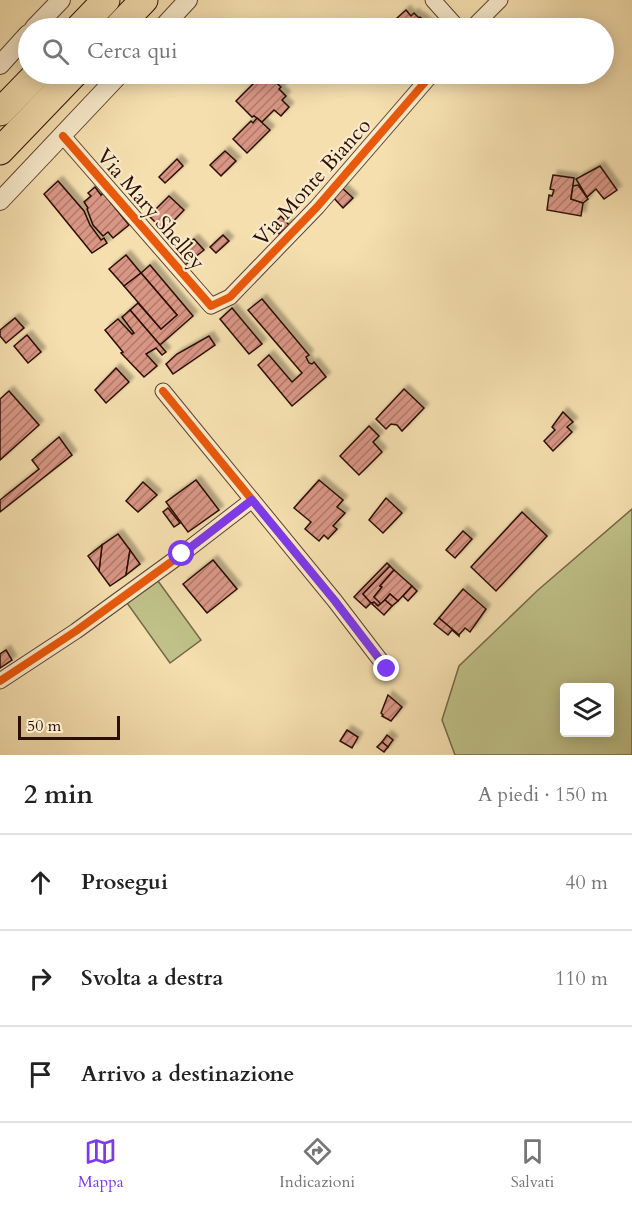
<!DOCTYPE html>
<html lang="it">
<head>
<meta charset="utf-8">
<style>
  :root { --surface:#fff; --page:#f6f6f6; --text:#222; --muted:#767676; --line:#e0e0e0; --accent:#7c3aed }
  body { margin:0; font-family:Cardo,serif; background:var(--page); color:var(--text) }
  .controls { position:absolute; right:18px; bottom:18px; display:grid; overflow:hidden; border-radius:6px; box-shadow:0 3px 15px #0003 }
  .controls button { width:54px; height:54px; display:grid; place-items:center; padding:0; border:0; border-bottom:2px solid var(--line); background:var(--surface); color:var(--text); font:30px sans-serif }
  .scale { position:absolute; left:18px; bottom:15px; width:102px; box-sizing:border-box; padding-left:6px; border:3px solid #2c0e03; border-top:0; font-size:16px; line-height:21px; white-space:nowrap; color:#2c0e03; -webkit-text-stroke:4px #f8eacb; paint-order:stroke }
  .stop { position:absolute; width:18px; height:18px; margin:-14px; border:4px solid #7c3aed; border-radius:50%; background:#fff }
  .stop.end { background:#7c3aed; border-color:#fff; box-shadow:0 2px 6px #0008 }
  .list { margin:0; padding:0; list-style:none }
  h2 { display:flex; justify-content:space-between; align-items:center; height:78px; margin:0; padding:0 24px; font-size:26px }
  h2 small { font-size:20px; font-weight:400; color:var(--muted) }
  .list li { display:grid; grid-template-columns:39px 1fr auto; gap:18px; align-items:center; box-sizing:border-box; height:96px; padding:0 24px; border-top:2px solid var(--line) }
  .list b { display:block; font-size:22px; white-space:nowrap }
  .list em { font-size:20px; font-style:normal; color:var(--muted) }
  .icon { flex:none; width:33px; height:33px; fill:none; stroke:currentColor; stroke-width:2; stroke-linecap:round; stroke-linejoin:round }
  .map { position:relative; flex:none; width:632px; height:755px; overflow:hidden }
  .search { position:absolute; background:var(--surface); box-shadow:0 3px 15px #0003; left:18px; right:18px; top:18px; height:66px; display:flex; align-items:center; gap:15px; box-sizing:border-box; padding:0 21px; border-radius:33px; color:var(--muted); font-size:22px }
  .sheet { height:366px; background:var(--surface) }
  nav { display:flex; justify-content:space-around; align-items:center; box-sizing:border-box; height:84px; border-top:2px solid var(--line); background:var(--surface); font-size:16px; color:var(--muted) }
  nav a { display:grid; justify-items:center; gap:3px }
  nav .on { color:var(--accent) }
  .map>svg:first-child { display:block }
  .grass { fill:#bfc188; stroke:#766846; stroke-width:1.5; fill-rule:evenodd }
  .building { fill:url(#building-hatch); stroke:#2c0e03; stroke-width:1.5; filter:url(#shadow) }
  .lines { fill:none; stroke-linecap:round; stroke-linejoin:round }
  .minor-casing { stroke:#5e422e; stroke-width:17 }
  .tertiary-casing { stroke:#5e422e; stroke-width:20 }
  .motorway-casing { stroke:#2c0e03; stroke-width:29 }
  .minor { stroke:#f8eacb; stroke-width:15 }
  .tertiary { stroke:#f8eacb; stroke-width:18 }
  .motorway { stroke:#f5dfaf; stroke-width:27 }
  .cycleway-casing { stroke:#f8eacb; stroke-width:11 }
  .cycleway { stroke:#e8590c; stroke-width:8 }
  .route { stroke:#7c3aed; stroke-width:8 }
  .labels { text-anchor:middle; stroke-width:4.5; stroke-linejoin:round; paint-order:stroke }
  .street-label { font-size:21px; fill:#2c0e03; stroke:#f8eacb }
</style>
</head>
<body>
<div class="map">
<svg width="632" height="755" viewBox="0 0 632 755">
  <defs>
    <pattern id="building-hatch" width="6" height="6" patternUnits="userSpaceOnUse" patternTransform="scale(1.5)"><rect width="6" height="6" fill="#d99685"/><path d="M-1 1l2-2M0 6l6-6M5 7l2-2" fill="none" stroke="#b0796b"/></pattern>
    <filter id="shadow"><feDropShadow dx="4.5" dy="-4.5" stdDeviation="1.5" flood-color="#0004"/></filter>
  </defs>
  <rect width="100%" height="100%" fill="#f5dfaf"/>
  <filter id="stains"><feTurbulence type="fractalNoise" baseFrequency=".00333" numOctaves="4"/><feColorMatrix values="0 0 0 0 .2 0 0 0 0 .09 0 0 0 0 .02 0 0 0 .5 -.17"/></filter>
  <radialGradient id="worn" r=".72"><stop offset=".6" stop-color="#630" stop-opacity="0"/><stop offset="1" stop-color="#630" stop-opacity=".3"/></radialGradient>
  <g class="grass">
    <path d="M632 509V755H455L442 720 459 666 538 590ZM564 688H610V732H564Z"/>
    <polygon points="158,581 201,640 170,663 127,603"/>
  </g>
  <g class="building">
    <polygon points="406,10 411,16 414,13 419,18 420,17 429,25 425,28 407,28 397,18"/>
    <polygon points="399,20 407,28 386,28 389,25 391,27"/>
    <polygon points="252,74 267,74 281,87 279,89 286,96 282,100 289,107 281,116 274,110 262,122 254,116 252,117 236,101 258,79"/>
    <polygon points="257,118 270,130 247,153 233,139 251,121 253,123"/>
    <polygon points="225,151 236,161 221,176 210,165"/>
    <polygon points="177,159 183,166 165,183 159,177"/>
    <polygon points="600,166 617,190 604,199 596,189 587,197 576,179"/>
    <polygon points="553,175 574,178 571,199 583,203 581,216 547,210 549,195 552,196 554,190 550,189"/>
    <polygon points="58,181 84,211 90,225 101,240 104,238 107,243 92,253 44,194"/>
    <polygon points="578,185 588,199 583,203 571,199 573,186"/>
    <polygon points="95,187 101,195 103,193 129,225 113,238 108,232 103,236 93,225 87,209 88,208 84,202 91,196 88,193"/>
    <polygon points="341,187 353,198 343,208 332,196"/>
    <polygon points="169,196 184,210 164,231 149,216"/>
    <polygon points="281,216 289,225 279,234 274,228 278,224 276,221"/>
    <polygon points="223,235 229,241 216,253 210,247"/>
    <polygon points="194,239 204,250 185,265 176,254"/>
    <polygon points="126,255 141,273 124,286 109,269"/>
    <polygon points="150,265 193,316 160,345 130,310 138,303 161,329 177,315 141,273"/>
    <polygon points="141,273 177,315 161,329 124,286"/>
    <polygon points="262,299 309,355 306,357 309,363 312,364 314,362 326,377 292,406 258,365 269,355 292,382 302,373 248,310"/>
    <polygon points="232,308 262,344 249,354 220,319"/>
    <polygon points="130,310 166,352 162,355 156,348 146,354 157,366 144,377 121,353 123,352 105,330 118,319 132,334 134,333 122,317"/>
    <polygon points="15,318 24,328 6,343 0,336 0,330"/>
    <polygon points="27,335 41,352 28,363 14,346"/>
    <polygon points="209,336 215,345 173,374 166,364 177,354"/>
    <polygon points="116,368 129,382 106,403 95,390"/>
    <polygon points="404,389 424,408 402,431 397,425 391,424 386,429 376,419"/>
    <polygon points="9,391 39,425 0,460 0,399"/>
    <polygon points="563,412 573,422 567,427 572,432 553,451 544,441 555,430 552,427"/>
    <polygon points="369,426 379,436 373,442 382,452 359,475 340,456"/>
    <polygon points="59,437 72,455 0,512 0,500 39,469 32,460"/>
    <polygon points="196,480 219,510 188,532 166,502"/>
    <polygon points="319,480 343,500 337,507 345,513 333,526 337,529 328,539 324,535 319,541 305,529 311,522 294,508"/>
    <polygon points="143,482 157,495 138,512 126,501"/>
    <polygon points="386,498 402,513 383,533 369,520"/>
    <polygon points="168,508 180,523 174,527 163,512"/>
    <polygon points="522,512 547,536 496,591 471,567"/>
    <polygon points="463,531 472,539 455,558 446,550"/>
    <polygon points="118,534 130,550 126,575 110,586 99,571 102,545"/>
    <polygon points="102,545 99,571 88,556"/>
    <polygon points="130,550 140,564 126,575"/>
    <polygon points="213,560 237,589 207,613 183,584"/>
    <polygon points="387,563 390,566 363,594 371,603 366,608 354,597"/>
    <polygon points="390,566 394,570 380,586 382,587 374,597 381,603 378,606 374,602 371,603 363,594"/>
    <polygon points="394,570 412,586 398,601 390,594 381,604 374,597 382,587 380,586"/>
    <polygon points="412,586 417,591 408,601 403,596"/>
    <polygon points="463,589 486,609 470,632 465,628 459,635 439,618"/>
    <polygon points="390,594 398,601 392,606 385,600"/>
    <polygon points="385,600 392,606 384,615 372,604 374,602 378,606"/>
    <polygon points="439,618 459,635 459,636 452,630 448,635 434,624"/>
    <polygon points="6,650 12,660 0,668 0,654"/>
    <polygon points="388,695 402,707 391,721 382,716 383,715 381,713"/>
    <polygon points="347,730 358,737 352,748 340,741"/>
    <polygon points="387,735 393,740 388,747 382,742"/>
    <polygon points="382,742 388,747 384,752 377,747"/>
  </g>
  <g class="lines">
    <g class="minor-casing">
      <g id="minor">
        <polyline points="433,0 458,28"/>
        <polyline points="472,28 500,0"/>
        <polyline points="63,136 211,306 230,297 317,207 432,74"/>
        <polyline points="163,391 335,601 387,669"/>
        <polyline points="0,681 76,631 182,554 252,500"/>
      </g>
    </g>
    <g class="tertiary-casing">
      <g id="tertiary">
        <polyline points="34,28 61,0"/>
        <polyline points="162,28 188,0"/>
        <polyline points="0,65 28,34"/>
        <polyline points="0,201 120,74"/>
      </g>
    </g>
    <g class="motorway-casing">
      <g id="motorway">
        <polyline points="79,28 106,0"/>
        <polyline points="117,28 144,0"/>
        <polyline points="0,112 37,74"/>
        <polyline points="0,151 74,74"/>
      </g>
    </g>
    <use href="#minor" class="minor"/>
    <use href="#tertiary" class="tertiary"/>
    <use href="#motorway" class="motorway"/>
    <g class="cycleway-casing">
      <g id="cycleway">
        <polyline points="63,136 211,306 230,297 317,207 432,74"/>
        <polyline points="163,391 335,601 387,669"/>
        <polyline points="0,681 76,631 182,554 252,500"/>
      </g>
    </g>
    <use href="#cycleway" class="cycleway"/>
  </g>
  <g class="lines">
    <polyline class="route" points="182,554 252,500 335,601 387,669"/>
  </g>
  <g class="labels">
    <g class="street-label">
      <text transform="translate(312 182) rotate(-48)" y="7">Via Monte Bianco</text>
      <text transform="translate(151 209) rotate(49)" y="7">Via Mary Shelley</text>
    </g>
  </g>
  <rect width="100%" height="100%" filter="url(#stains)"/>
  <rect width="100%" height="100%" fill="url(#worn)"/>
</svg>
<div class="controls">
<button><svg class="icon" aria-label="layers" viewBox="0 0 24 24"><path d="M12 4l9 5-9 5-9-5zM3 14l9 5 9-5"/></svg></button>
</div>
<div class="scale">50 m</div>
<div class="stop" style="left:182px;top:554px"></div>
<div class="stop end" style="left:387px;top:669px"></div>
<div class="search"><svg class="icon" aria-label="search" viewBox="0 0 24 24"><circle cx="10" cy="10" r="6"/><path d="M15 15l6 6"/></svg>Cerca qui</div>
</div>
<section class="sheet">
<h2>2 min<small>A piedi · 150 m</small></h2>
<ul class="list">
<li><svg class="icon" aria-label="ahead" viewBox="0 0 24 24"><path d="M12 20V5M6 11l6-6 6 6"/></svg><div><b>Prosegui</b></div><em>40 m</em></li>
<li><svg class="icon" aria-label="right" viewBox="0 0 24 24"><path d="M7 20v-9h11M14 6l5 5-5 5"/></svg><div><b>Svolta a destra</b></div><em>110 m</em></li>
<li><svg class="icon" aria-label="arrive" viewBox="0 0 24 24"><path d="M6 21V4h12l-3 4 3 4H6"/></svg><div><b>Arrivo a destinazione</b></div></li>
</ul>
</section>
<nav>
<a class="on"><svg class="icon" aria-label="map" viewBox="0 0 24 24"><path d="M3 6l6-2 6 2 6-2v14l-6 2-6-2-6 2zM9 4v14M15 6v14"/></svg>Mappa</a>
<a><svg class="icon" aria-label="directions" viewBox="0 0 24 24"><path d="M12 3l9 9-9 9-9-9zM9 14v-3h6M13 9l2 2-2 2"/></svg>Indicazioni</a>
<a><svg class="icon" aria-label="saved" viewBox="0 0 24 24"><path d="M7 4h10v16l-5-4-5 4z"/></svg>Salvati</a>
</nav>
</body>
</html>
